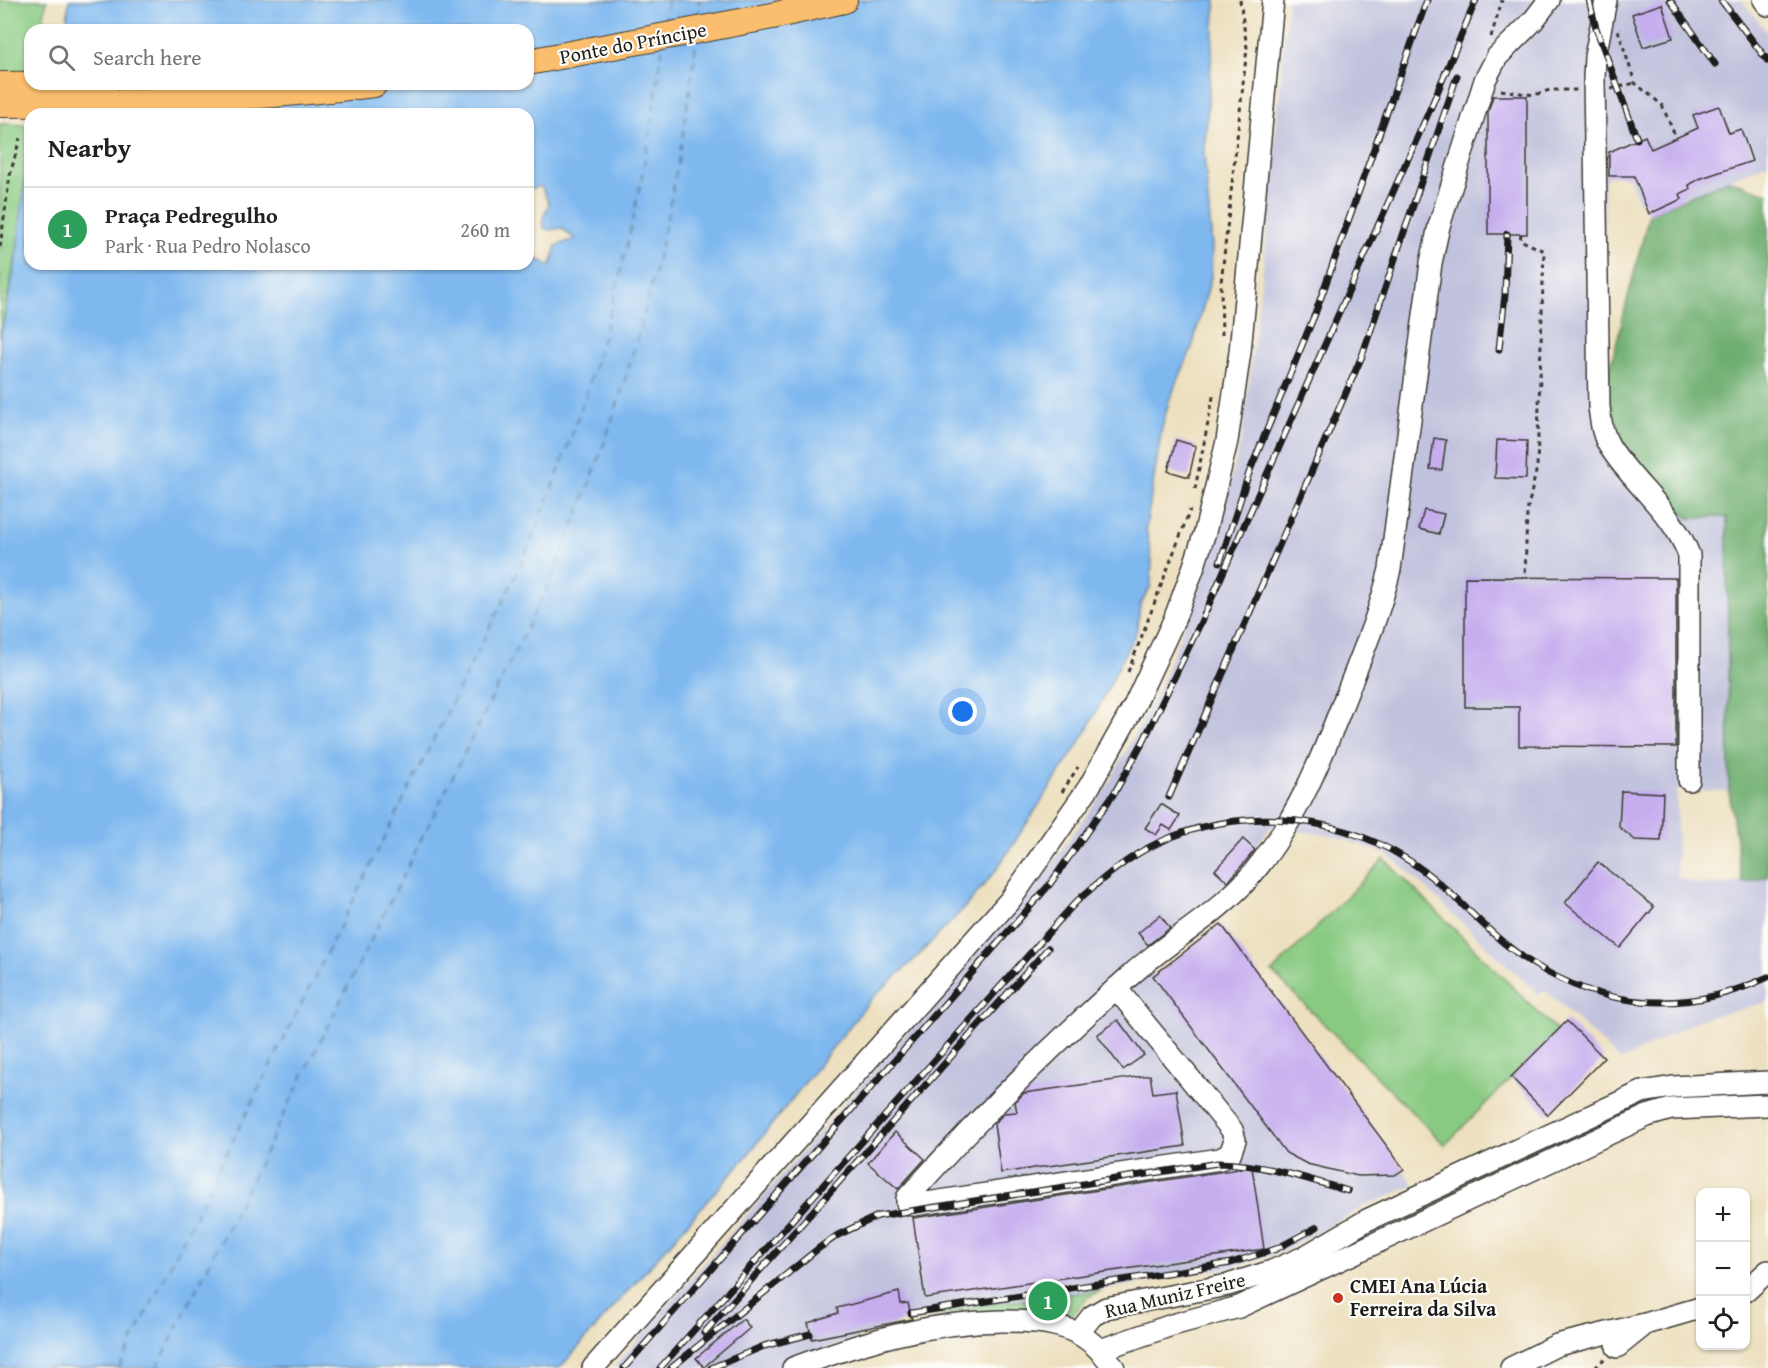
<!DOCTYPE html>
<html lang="en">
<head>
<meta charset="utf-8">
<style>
  :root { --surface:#fff; --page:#f6f6f6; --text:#202124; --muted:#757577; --line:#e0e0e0; --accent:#0f766e }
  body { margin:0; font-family:"Gentium Book Plus",serif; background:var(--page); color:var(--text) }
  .controls { position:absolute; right:18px; bottom:18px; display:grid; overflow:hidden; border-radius:12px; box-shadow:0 2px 4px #0004 }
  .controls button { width:54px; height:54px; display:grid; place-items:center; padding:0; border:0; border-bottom:2px solid var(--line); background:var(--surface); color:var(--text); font:30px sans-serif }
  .you { position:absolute; left:963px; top:712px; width:21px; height:21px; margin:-15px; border:4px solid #fff; border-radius:50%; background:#1a73e8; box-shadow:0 0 0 9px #1a73e833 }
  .badge { display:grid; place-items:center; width:39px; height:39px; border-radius:50%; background:var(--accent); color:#fff; font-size:20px; font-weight:700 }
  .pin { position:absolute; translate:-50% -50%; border:3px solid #fff; box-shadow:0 2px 6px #0006 }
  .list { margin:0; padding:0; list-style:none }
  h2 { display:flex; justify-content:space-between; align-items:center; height:78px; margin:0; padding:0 24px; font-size:26px }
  h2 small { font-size:20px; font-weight:400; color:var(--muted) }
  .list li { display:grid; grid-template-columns:39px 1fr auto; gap:18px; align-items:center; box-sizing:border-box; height:84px; padding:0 24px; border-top:2px solid var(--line) }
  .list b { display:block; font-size:22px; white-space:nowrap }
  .list p { margin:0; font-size:20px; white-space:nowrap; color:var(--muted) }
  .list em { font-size:20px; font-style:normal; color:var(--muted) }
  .icon { flex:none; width:33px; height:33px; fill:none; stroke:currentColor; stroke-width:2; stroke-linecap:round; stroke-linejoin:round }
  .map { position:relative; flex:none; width:1768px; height:1368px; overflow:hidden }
  .search { position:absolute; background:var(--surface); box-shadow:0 2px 4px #0004; left:24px; top:24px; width:510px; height:66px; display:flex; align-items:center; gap:15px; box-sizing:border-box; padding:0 21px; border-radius:18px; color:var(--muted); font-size:22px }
  .panel { position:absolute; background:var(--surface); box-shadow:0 2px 4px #0004; left:24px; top:108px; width:510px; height:162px; border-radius:18px }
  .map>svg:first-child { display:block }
  .industrial { fill:#c1c2dd }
  .green { fill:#89ca82; stroke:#52734f; stroke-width:1.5 }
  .forest { fill:#6eae70; stroke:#456546; stroke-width:1.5 }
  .water { fill:#7eb8ef; stroke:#4d6a86; stroke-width:1.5 }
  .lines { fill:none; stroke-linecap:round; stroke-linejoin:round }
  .ferry { stroke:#435a70; stroke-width:1.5; stroke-dasharray:8 6; stroke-linecap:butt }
  .building { fill:#c5adee }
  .minor-casing { stroke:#3b3935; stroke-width:24 }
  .major-casing { stroke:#3b3935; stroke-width:28 }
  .path { stroke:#3b3935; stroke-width:3; stroke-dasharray:4.5 4.5; stroke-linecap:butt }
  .minor { stroke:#fff; stroke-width:21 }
  .major { stroke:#fabe6e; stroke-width:26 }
  .rail-casing { stroke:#1c1c1c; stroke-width:7 }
  .rail { stroke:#fdfcf7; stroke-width:4.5; stroke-dasharray:14; stroke-linecap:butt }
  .poi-dot { fill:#c8321e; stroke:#fdfcf7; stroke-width:2 }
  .labels { text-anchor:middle; stroke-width:4.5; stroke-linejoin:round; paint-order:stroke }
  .street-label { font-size:20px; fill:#1c1c1c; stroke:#fdfcf7 }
  .poi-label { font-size:20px; font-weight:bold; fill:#1c1c1c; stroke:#fdfcf7; text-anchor:start }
</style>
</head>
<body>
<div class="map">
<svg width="1768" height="1368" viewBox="0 0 1768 1368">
  <rect width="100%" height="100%" fill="#fdfcf7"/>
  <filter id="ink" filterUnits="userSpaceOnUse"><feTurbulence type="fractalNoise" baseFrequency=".0167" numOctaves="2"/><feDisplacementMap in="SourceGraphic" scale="12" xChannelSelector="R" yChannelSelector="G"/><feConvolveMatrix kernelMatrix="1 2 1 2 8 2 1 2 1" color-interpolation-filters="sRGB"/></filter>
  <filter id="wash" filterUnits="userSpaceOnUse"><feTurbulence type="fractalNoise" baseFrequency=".008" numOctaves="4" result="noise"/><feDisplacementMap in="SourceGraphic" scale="24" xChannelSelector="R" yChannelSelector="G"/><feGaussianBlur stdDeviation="1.35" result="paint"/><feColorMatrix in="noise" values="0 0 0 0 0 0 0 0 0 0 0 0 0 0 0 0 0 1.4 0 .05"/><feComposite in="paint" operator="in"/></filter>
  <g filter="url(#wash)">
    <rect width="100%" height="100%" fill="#ede0c0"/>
    <polygon class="industrial" points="1288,0 1742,0 1768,34 1768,163 1649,214 1643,202 1639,203 1629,176 1609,176 1604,181 1606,404 1727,517 1729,791 1677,790 1677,877 1698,884 1721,885 1768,877 1768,1002 1698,1020 1621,1061 1545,990 1539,995 1402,866 1384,853 1334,836 1271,827 1254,849 1257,852 1229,883 1187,921 1141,957 1153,976 1221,924 1414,1185 1365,1206 1283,1252 1233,1267 1102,1290 928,1312 775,1368 613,1368 1040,880 1108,785 1160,687 1210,559 1242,437 1265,252"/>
    <g class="green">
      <polygon points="0,0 47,0 41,30 30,30 30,79 0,79"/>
      <polygon points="0,124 30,125 21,228 0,338"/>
      <polygon points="1384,859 1557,1031 1445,1145 1272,972"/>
      <polygon points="1102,1290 1088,1297 1069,1319 967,1313 930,1316 928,1312"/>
    </g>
    <polygon class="forest" points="1728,180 1768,193 1768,877 1742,883 1729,791 1727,517 1688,518 1618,439 1610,423 1606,384 1649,214"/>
    <polygon class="water" points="69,0 1216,0 1204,153 1212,246 1211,277 1192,348 1169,401 1162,428 1146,528 1152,561 1151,586 1140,605 1137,630 1085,734 997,869 967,905 912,962 872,998 746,1157 560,1368 0,1368 0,338 15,266 30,142 30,264 516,264 539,260 551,266 556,246 575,239 561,228 549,230 544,228 543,218 549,204 541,186 528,189 528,114 38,114 53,84 528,84 528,30 66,30"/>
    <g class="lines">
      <g class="ferry">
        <polyline points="699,18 699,0"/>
        <polyline points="665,23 668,0"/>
        <path d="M119 1368 516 575C591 407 639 232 662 49"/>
        <path d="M157 1368 546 590C624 415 673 233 696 44"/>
      </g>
    </g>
    <g id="blocks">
      <g class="building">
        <polygon points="1662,4 1673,38 1643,47 1632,14"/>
        <polygon points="1493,96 1527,96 1527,234 1488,234 1488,112"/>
        <polygon points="1719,106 1729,133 1741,129 1752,161 1699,179 1689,185 1690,189 1680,194 1682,199 1649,214 1634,176 1609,176 1609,152 1645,136 1651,149 1698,128 1693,115"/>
        <polygon points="1434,438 1446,440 1442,470 1430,469"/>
        <polygon points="1176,440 1196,446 1189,477 1168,471"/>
        <polygon points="1497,440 1527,441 1526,479 1495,478"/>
        <polygon points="1424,510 1444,514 1439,534 1419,529"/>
        <polygon points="1465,577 1676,578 1676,747 1519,746 1519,707 1465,707"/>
        <polygon points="1621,791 1663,793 1661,841 1635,840 1619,827"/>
        <polygon points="1161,804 1180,816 1171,830 1163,825 1156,835 1145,828"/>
        <polygon points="1243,839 1255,850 1228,882 1215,870"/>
        <polygon points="1598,862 1654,907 1620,948 1565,903"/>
        <polygon points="1160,915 1170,928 1148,945 1138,933"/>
        <polygon points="1221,924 1404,1169 1395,1175 1358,1176 1307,1164 1286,1153 1153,976"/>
        <polygon points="1118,1020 1144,1055 1123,1070 1097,1035"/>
        <polygon points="1567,1021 1604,1058 1548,1115 1511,1077"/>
        <polygon points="1150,1075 1153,1093 1176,1090 1185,1146 1001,1173 994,1124 1004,1113 1017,1112 1015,1102 1024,1093"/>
        <polygon points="895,1132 925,1159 898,1189 868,1163"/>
        <polygon points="1252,1167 1264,1249 925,1298 913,1218"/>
        <polygon points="899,1292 901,1304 908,1303 912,1319 812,1339 808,1323 838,1313 837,1308"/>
        <polygon points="743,1319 750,1328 704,1367 696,1358"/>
      </g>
    </g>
  </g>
  <g filter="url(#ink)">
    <use href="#blocks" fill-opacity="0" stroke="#3b3935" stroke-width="1.5"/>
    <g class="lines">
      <g class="minor-casing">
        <g id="minor">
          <path d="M1606 0 1595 57 1594 78 1599 407C1601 421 1602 435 1610 447 1634 485 1673 512 1689 555V780"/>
          <polyline points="1764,0 1768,5"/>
          <path d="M1116 988 1232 1130 1235 1140 1230 1154 1220 1159 913 1205 907 1203V1198C978 1119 1053 1044 1132 974 1171 939 1219 914 1253 873 1298 819 1322 757 1347 693 1363 652 1380 612 1390 569L1431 263 1439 226 1485 80 1497 57 1533 21 1549 0"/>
          <polyline points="1746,1291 1768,1271"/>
          <polyline points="1078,1334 1092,1316 1106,1308 1228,1285 1272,1271 1302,1258 1367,1220 1642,1092 1673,1087 1768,1082"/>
          <polyline points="1617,1347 1642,1327"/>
          <polyline points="1100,1350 1172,1325 1239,1307 1647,1116 1671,1109 1768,1105"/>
          <polyline points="593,1368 1011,899 1089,787 1134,706 1174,620 1193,569 1205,532 1227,441 1240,352 1273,0"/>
          <path d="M793 1368C862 1342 928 1322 1002 1321 1024 1321 1048 1321 1070 1330 1088 1337 1103 1352 1114 1368"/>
          <polyline points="1511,1368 1557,1345 1645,1324 1700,1308"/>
        </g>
      </g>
      <g class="major-casing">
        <g id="major">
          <polyline points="528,62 772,16 844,0"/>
          <polyline points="0,85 106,84"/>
          <path d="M0 104C125 104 250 99 374 84"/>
        </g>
      </g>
      <g class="path">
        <polyline points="1618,30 1635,83 1662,105 1676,138"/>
        <polyline points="1491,37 1502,0"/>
        <polyline points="1611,89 1635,83"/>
        <polyline points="1501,90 1534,95 1550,90 1577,90"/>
        <polyline points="1521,234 1520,240 1544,251 1537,467 1527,512 1525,577"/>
        <polyline points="0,247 10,175 20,138"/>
        <polyline points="1222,335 1221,283 1247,48 1240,0"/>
        <polyline points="1195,489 1214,392"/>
        <polyline points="1128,672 1190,510"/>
        <polyline points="1062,792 1078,767"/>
        <polyline points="1595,1368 1605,1358"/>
      </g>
      <use href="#minor" class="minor"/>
      <use href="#major" class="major"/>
      <g class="rail-casing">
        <g id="rail">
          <polyline points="1589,0 1596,28 1637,139"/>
          <polyline points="1670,0 1715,64"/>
          <polyline points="1721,0 1768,61"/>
          <polyline points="1499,349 1505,295 1507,234"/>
          <polyline points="1220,562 1249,473 1315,314 1427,0"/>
          <polyline points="1169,797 1362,356 1457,76"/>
          <polyline points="911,1313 1231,1263 1276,1249 1317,1227"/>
          <polyline points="704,1333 1048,948"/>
          <polyline points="624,1368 1050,884 1115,792 1143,742 1201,622 1431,107 1476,0"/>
          <path d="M660 1368 1075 903C1097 883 1118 865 1144 850 1225 805 1330 810 1408 860 1444 883 1472 916 1504 943 1583 1007 1677 1020 1768 977"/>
          <path d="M671 1368 819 1248 838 1235 878 1216 1218 1163C1264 1164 1305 1178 1348 1191"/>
          <polyline points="711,1368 764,1346 810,1334"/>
        </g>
      </g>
      <use href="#rail" class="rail"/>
    </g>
  </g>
  <circle class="poi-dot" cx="1338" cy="1298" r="6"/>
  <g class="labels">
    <g class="street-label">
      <text transform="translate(633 43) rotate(-11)" y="7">Ponte do Príncipe</text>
      <text transform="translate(1175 1295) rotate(-13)" y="7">Rua Muniz Freire</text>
    </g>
    <g class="poi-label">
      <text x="1350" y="1293">CMEI Ana Lúcia<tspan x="1350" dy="23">Ferreira da Silva</tspan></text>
    </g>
  </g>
</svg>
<div class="controls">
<button>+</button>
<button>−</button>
<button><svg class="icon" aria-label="locate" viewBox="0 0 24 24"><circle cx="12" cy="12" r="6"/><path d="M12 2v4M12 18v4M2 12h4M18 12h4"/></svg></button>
</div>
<div class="you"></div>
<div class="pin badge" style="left:1048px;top:1301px;background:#2e9e5b">1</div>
<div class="search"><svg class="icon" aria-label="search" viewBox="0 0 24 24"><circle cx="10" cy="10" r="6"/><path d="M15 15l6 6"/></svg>Search here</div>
<section class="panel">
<h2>Nearby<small></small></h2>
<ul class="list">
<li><span class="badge" style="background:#2e9e5b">1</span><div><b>Praça Pedregulho</b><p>Park · Rua Pedro Nolasco</p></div><em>260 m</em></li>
</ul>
</section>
</div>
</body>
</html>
